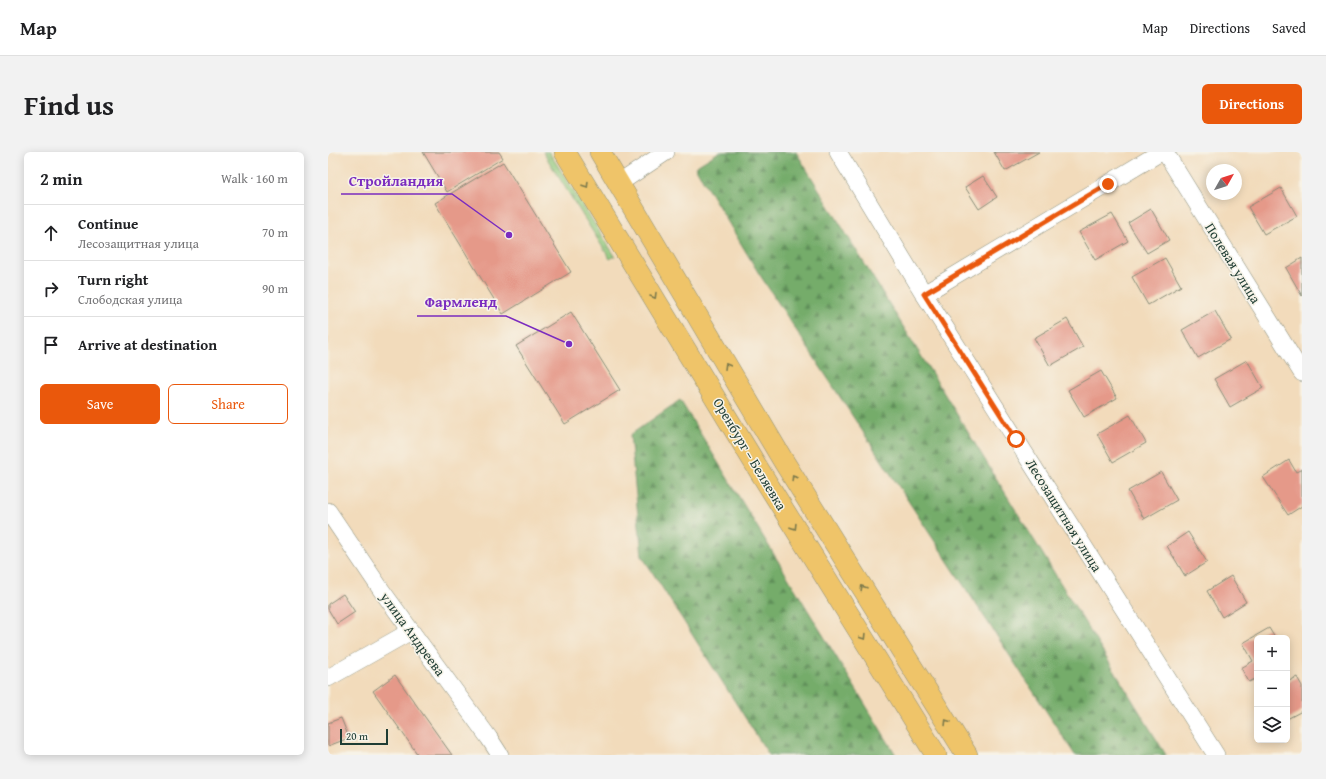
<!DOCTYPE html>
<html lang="en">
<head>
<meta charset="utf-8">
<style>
  :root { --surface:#fff; --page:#f2f2f2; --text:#202124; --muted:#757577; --line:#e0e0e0; --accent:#ea580c }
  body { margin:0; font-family:"Gentium Book Plus",serif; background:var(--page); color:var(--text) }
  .controls { position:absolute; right:12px; bottom:12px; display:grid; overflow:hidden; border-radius:6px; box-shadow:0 2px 10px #0003 }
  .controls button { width:36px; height:36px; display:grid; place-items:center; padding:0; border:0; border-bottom:1px solid var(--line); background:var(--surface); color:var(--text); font:20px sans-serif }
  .compass { position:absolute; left:878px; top:12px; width:36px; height:36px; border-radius:50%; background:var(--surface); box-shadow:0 2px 10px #0003; rotate:51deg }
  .scale { position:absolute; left:12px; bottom:10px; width:48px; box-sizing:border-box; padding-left:4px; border:2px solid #1f3d34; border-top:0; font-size:11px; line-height:14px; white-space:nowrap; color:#1f3d34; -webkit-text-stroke:3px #f7f3e8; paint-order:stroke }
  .stop { position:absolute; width:12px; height:12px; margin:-9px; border:3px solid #ea580c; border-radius:50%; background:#fff }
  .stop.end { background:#ea580c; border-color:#fff; box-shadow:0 1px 4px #0008 }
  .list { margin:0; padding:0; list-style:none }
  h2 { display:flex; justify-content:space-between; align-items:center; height:52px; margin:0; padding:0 16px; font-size:17px }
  h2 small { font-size:13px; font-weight:400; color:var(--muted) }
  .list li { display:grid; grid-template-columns:26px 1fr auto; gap:12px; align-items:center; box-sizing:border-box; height:56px; padding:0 16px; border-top:1px solid var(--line) }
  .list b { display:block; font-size:15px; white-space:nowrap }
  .list p { margin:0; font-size:13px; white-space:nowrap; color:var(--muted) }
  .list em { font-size:13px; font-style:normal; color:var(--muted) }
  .actions { display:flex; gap:8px; padding:12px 16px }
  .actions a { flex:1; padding:9px 0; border:1px solid var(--accent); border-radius:6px; text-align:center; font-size:14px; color:var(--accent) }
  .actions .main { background:var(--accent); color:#fff }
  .icon { flex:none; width:22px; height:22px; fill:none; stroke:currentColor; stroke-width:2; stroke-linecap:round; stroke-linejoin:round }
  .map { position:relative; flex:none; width:974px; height:603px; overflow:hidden; border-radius:6px }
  header { display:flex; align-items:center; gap:24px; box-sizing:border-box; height:56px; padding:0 20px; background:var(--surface); border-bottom:1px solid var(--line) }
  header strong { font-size:19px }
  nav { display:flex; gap:22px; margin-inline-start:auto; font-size:14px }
  .intro { display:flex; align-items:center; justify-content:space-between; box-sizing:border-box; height:96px; padding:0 24px }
  h1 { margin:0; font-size:28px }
  .button { padding:10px 18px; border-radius:6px; background:var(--accent); color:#fff; font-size:14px; font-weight:700 }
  main { display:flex; gap:24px; padding:0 24px }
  aside { flex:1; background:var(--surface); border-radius:6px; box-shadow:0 2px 10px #0003 }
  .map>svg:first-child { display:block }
  .grass { fill:url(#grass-tufts); stroke:#588257 }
  .forest { fill:url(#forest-firs); stroke:#4a744f }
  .building { fill:#e59989 }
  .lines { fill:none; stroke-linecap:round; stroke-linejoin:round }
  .minor-casing { stroke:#888c78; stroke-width:18 }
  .major-casing { stroke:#888c78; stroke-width:22 }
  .minor { stroke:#fff; stroke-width:17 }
  .major { stroke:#efc469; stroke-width:21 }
  .oneway { stroke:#7d7a4c }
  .route { stroke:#ea580c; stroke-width:5 }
  .labels { text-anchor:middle; stroke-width:3; stroke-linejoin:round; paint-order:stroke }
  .street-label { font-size:14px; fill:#1f3d34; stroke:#f7f3e8 }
  .leader { fill:none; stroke:#7b2cbf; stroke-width:1.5 }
  .callout-dot { fill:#7b2cbf; stroke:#f7f3e8; stroke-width:1.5 }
  .callout-label { font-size:15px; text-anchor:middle; font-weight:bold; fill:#7b2cbf; stroke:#f7f3e8; stroke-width:3; stroke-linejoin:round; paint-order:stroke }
</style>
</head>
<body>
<header>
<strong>Map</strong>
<nav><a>Map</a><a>Directions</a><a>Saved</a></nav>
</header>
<div class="intro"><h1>Find us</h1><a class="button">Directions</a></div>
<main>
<aside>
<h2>2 min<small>Walk · 160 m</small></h2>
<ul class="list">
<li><svg class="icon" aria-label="ahead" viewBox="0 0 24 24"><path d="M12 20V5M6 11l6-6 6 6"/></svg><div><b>Continue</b><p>Лесозащитная улица</p></div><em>70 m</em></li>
<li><svg class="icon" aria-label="right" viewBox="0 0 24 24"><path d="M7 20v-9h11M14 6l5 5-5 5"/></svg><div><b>Turn right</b><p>Слободская улица</p></div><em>90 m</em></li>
<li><svg class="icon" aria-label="arrive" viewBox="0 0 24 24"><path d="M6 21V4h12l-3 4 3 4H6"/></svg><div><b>Arrive at destination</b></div></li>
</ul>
<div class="actions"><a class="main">Save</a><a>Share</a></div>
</aside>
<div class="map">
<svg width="974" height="603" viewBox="0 0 974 603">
  <defs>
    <pattern id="grass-tufts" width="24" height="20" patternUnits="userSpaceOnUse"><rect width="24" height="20" fill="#91c87a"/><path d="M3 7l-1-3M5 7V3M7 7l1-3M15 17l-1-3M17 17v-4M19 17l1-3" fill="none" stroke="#76a465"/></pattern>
    <pattern id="forest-firs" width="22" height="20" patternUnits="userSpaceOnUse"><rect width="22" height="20" fill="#74ac6a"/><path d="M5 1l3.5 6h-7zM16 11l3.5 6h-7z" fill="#5f8d58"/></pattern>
  </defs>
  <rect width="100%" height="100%" fill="#f7f3e8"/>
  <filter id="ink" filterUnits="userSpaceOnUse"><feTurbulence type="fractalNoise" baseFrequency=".025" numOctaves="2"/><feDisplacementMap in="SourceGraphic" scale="8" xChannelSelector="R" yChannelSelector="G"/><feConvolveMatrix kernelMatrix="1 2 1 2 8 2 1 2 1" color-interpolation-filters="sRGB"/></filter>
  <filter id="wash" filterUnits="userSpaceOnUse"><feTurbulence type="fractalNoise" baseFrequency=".012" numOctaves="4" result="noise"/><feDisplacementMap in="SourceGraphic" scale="16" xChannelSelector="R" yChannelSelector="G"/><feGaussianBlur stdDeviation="0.9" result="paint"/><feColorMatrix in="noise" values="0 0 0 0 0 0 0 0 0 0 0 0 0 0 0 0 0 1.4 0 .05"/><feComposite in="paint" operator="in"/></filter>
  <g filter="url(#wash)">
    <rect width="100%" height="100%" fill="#f2dbbb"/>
    <polygon class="grass" points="215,0 221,0 287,104 282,107"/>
    <g class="forest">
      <polygon points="391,0 468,0 838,603 747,603 430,120 367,15"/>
      <polygon points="352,248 568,603 441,603 314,404 302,283"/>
    </g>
    <g id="blocks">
      <g class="building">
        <polygon points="95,0 171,0 175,6 119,40"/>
        <polygon points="666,0 711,0 677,19"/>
        <polygon points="175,10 243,120 175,162 107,51"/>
        <polygon points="655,24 669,45 651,57 637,35"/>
        <polygon points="953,36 969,64 936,82 920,55"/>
        <polygon points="823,57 841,88 819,101 800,71"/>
        <polygon points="784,62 800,89 767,108 751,80"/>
        <polygon points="837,106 853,134 820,153 804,125"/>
        <polygon points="974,106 974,144 958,116"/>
        <polygon points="887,159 903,187 870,206 854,178"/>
        <polygon points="243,160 292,238 237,272 188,194"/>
        <polygon points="739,167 755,195 722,214 706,186"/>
        <polygon points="919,208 935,236 902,255 886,227"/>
        <polygon points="773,219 789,246 756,265 740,238"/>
        <polygon points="802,263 818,291 785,310 769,282"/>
        <polygon points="961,308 968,320 974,317 974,354 960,363 935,325"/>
        <polygon points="833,320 849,348 816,367 800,339"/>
        <polygon points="860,380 879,410 857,424 839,394"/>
        <polygon points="903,424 918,450 894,465 879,439"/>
        <polygon points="15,442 27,460 9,472 0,457 0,452"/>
        <polygon points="941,476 947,486 929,486 929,526 921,530 913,516 925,509 915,491"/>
        <polygon points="67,523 124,603 90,603 45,539"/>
        <polygon points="969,525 974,534 974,559 959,567 959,530"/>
        <polygon points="13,566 21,586 0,594 0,571"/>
      </g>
    </g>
  </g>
  <g filter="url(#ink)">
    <use href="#blocks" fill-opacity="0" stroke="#888c78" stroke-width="1"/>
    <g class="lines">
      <g class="minor-casing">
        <g id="minor">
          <polyline points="510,0 596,142 888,603"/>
          <polyline points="837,0 974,221"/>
          <polyline points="290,32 338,0"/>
          <polyline points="596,142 833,0"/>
          <polyline points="0,359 54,439 161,586 172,603"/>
          <polyline points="0,526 83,479"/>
        </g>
      </g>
      <g class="major-casing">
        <g id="major">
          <polyline points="237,0 434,323 608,603"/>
          <polyline points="272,0 456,310 639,603"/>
        </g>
      </g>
      <use href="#minor" class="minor"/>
      <use href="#major" class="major"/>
    </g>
    <defs><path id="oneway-chevron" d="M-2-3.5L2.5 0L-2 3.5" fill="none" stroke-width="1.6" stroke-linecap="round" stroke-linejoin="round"/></defs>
    <g class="oneway">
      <use href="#oneway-chevron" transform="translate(258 33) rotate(58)"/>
      <use href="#oneway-chevron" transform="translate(326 144) rotate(59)"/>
      <use href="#oneway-chevron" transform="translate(399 214) rotate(-121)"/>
      <use href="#oneway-chevron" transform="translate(466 326) rotate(-122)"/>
      <use href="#oneway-chevron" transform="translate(466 375) rotate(58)"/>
      <use href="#oneway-chevron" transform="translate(535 436) rotate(-122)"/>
      <use href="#oneway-chevron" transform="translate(535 485) rotate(58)"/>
      <use href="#oneway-chevron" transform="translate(619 570) rotate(-122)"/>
    </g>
  </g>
  <g class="lines" filter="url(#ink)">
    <polyline class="route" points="688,287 596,142 780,32"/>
  </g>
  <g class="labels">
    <g class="street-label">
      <text transform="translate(905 111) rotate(58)" y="5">Полевая улица</text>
      <text transform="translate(422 302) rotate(59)" y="5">Оренбург – Беляевка</text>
      <text transform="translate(736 363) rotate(58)" y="5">Лесозащитная улица</text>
      <text transform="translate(85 482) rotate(54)" y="5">улица Андреева</text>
    </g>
  </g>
  <path class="leader" d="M181 83L124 42H13M241 192L178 164H89"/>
  <g class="callout-dot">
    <circle cx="181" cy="83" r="4"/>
    <circle cx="241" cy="192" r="4"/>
  </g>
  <g class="callout-label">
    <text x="68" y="34">Стройландия</text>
    <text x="133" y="155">Фармленд</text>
  </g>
</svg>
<div class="controls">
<button>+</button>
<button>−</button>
<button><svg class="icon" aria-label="layers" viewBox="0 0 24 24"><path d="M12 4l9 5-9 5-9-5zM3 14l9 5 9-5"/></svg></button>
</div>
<svg class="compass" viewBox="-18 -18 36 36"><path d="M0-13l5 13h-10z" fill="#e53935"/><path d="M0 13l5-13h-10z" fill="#757577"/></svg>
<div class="scale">20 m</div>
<div class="stop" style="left:688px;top:287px"></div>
<div class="stop end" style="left:780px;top:32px"></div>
</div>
</main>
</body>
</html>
